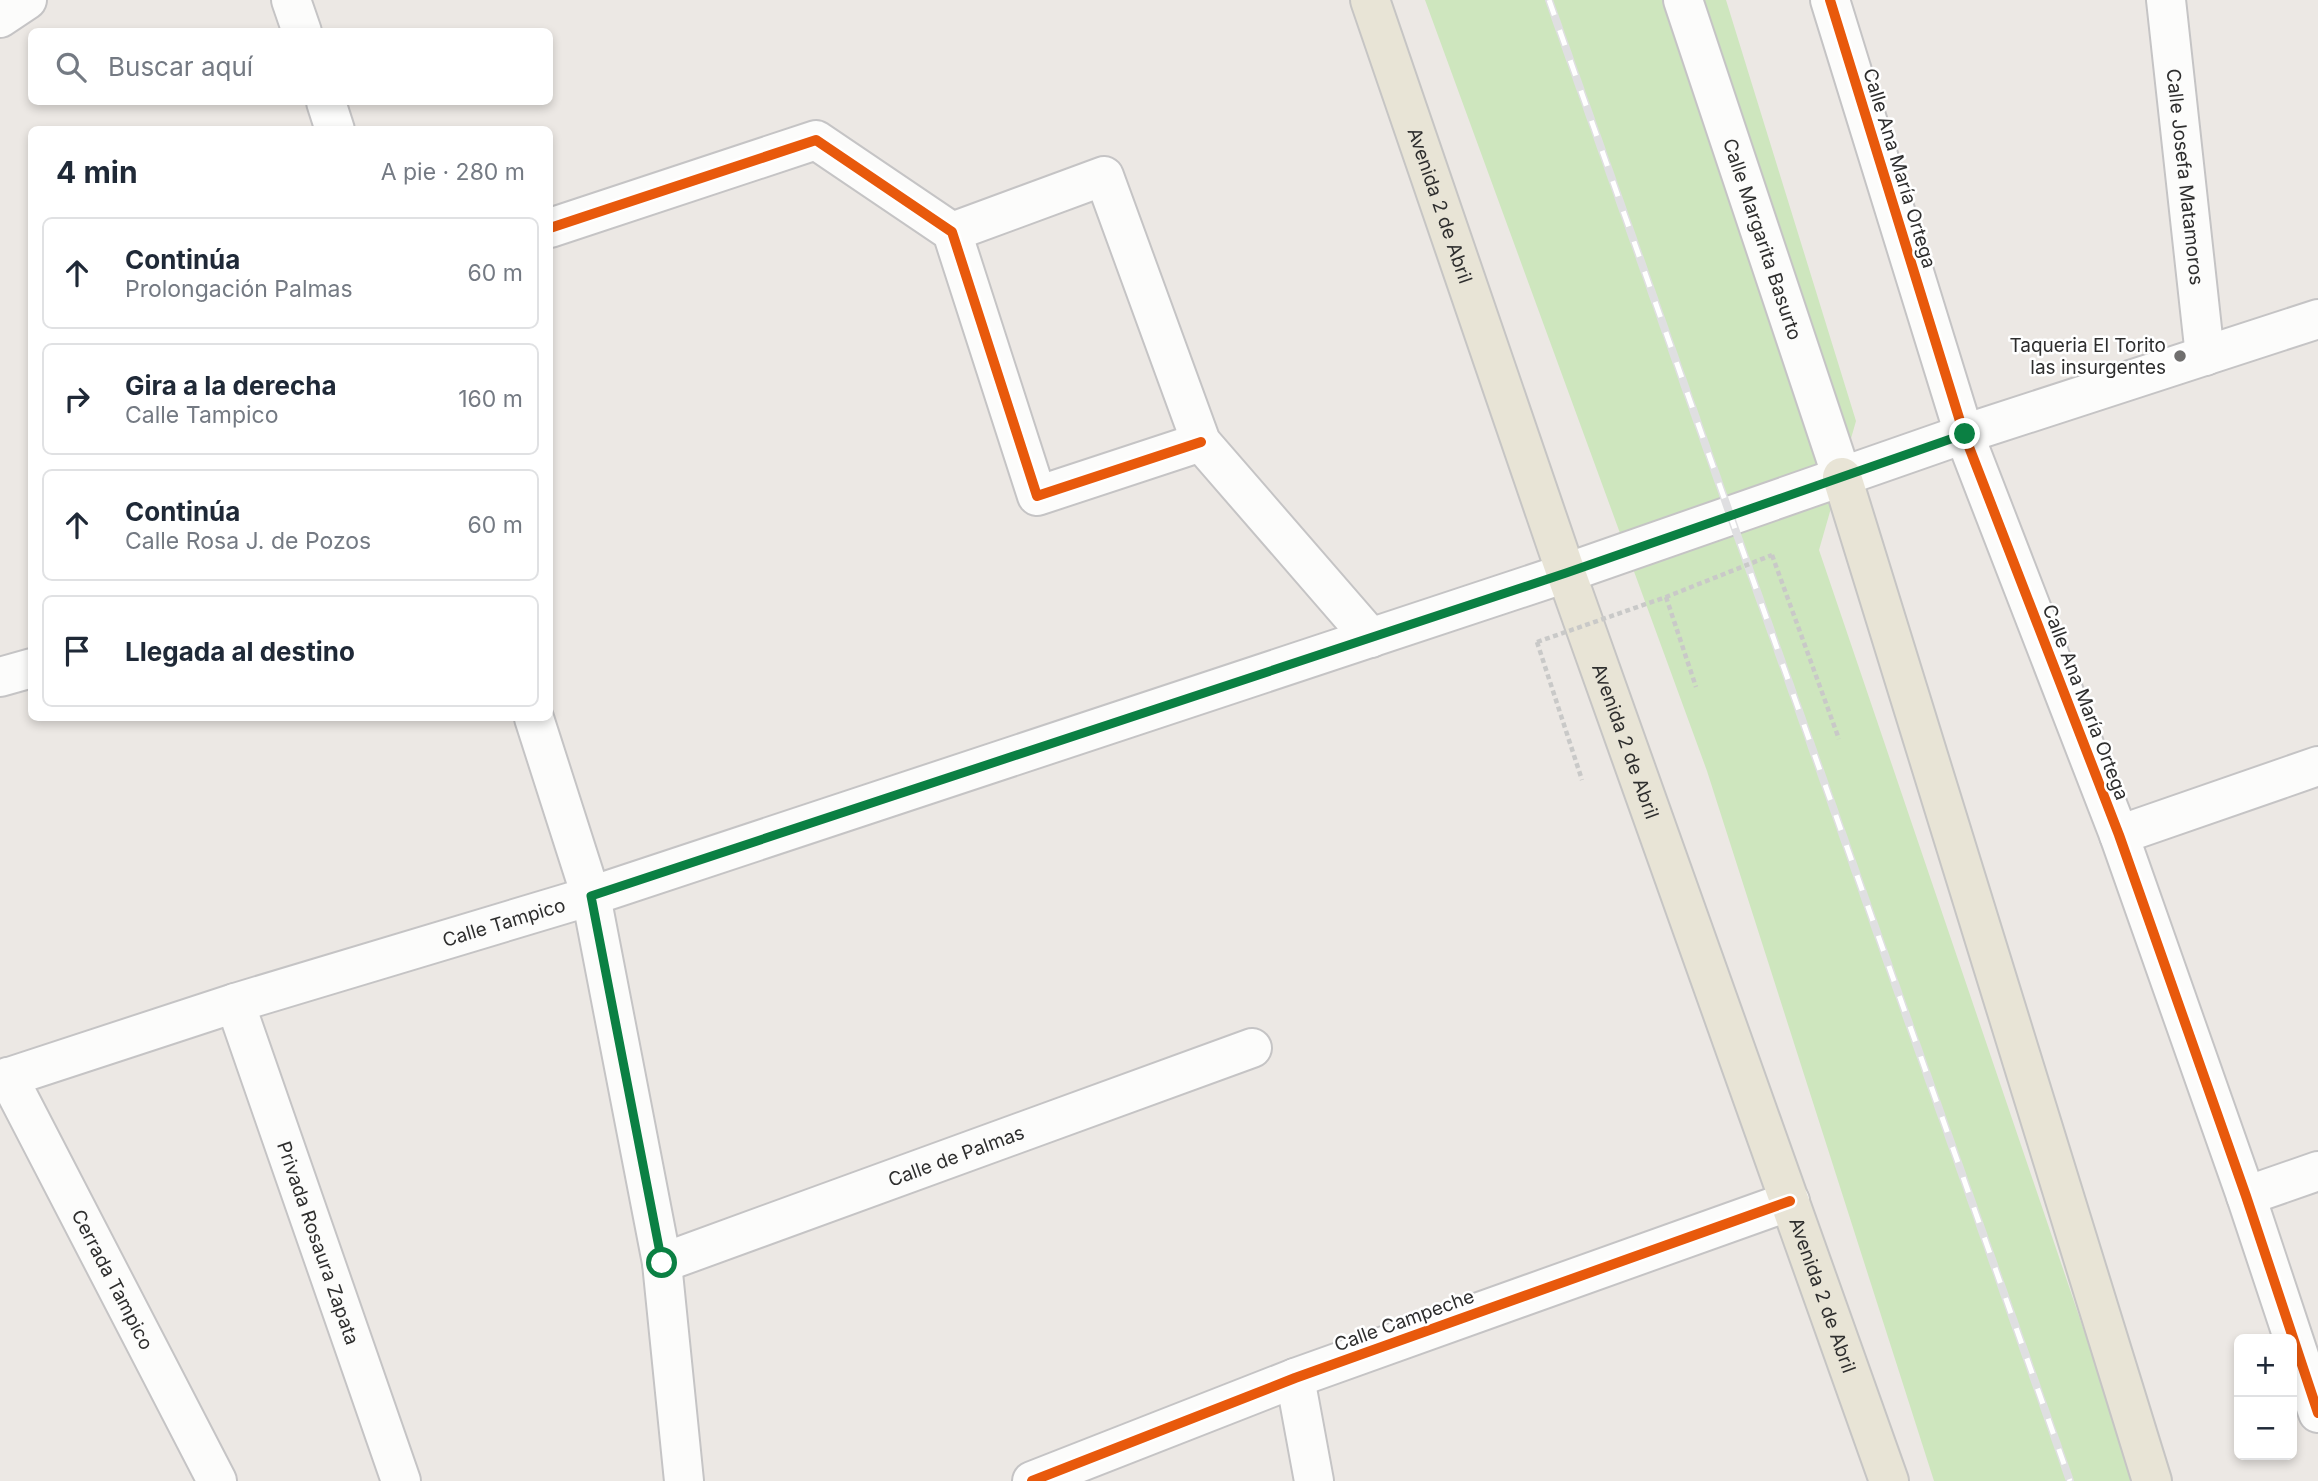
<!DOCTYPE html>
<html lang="es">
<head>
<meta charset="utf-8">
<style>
  :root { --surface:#fff; --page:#f6f6f7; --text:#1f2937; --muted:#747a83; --line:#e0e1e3 }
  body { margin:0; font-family:Inter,sans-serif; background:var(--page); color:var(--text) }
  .controls { position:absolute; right:21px; bottom:21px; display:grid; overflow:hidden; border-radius:10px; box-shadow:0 4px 10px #0003 }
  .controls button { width:63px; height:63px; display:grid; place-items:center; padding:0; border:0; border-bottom:2px solid var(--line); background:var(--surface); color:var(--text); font:35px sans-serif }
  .stop { position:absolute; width:21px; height:21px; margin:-16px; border:5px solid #0b8043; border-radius:50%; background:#fff }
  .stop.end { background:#0b8043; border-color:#fff; box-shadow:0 2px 7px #0008 }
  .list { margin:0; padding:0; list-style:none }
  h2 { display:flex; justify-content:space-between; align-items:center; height:91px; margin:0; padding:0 28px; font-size:30px }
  h2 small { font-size:23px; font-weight:400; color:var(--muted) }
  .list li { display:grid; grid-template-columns:46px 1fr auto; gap:21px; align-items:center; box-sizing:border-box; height:112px; margin:0 14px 14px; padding:0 14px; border:2px solid var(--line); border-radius:10px }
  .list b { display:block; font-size:26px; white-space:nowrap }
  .list p { margin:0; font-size:23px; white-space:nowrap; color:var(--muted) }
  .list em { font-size:23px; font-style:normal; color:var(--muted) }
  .icon { flex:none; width:38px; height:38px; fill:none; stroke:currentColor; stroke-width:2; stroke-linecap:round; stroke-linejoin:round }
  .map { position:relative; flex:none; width:2318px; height:1481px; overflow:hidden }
  .search { position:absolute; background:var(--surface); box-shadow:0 4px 10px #0003; left:28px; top:28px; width:525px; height:77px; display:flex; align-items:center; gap:18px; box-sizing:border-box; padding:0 24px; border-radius:10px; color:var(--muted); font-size:26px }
  .panel { position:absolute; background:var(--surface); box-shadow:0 4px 10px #0003; left:28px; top:126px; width:525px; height:595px; border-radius:10px }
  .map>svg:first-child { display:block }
  .green { fill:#cee6be }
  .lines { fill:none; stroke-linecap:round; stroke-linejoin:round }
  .minor-casing { stroke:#c5c4c5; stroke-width:42 }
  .tertiary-casing { stroke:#c5c4c5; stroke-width:42 }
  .secondary-casing { stroke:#c5c4c5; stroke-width:42 }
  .primary-casing { stroke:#c6c5c4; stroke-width:42 }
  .path { stroke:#c9c9c8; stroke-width:4.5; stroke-dasharray:5 3.5; stroke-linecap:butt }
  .minor { stroke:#fcfcfb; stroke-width:38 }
  .tertiary { stroke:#fcfcfb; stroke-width:38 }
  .secondary { stroke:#fcfcfb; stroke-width:38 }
  .primary { stroke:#e8e4d6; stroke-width:38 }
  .rail-casing { stroke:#dfdfe1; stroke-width:8 }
  .rail { stroke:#fff; stroke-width:5; stroke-dasharray:16; stroke-linecap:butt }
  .path-bridge { stroke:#c9c9c8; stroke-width:4.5; stroke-dasharray:5 3.5; stroke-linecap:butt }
  .cycleway-casing { stroke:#fff; stroke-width:15 }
  .cycleway { stroke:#e8590c; stroke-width:10 }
  .route { stroke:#0b8043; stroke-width:9 }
  .poi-dot { fill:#706f6e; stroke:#fff; stroke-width:2.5 }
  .labels { text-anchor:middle; stroke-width:5; stroke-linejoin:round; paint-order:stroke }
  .street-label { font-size:19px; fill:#2e2e2e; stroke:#fff }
  .poi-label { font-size:19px; fill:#2e2e2e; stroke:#fff; text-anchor:end }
</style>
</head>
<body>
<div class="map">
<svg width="2318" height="1481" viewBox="0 0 2318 1481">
  <rect width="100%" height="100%" fill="#ece8e4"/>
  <polygon class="green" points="1425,0 1726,0 1856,421 1819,550 2135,1481 1934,1481 1707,771"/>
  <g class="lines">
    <g class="minor-casing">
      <g id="minor">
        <polyline points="1830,0 1964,434 2119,835 2246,1196 2318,1413"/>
        <path id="s1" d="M2166 0 2205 356"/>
        <polyline points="0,18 27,0"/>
        <polyline points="550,228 816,140 952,232 1037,496 1201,442"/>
        <polyline points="952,232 1104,176 1201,442 1371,638"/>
        <polyline points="0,677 32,668"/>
        <polyline points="2119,835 2318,766"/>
        <path id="s2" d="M235 1003 401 1481"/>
        <path id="s3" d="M8 1077 217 1481"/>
        <polyline points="2246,1196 2318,1171"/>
        <path id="s4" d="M662 1263 1252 1048"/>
        <polyline points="1295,1378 1314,1481"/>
        <polyline points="1032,1481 1295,1378 1790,1201"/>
      </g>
    </g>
    <g class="tertiary-casing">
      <polyline id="tertiary" points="1964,434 2318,319"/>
    </g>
    <g class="secondary-casing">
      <g id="secondary">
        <polyline points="291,0 302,32"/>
        <path id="s5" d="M1683 0 1842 477"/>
        <polyline points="326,102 335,130"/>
        <polyline points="534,718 591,896 662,1263 684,1481"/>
        <path id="s6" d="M0 1080 235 1003 591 896 1566 573 1964 434"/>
      </g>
    </g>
    <g class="primary-casing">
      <g id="primary">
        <path id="s7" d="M1370 0 1566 573 1889 1481"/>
        <polyline points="1842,477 2152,1481"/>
      </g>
    </g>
    <g class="path">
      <polyline points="1772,555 1839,739"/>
      <polyline points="1666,597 1696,687"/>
      <polyline points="1537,642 1582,780"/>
    </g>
    <use href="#minor" class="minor"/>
    <use href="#tertiary" class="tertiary"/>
    <use href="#secondary" class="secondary"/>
    <use href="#primary" class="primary"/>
    <g class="rail-casing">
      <polyline id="rail" points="1549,0 2070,1481"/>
    </g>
    <use href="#rail" class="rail"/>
    <polyline class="path-bridge" points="1537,642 1666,597 1772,555"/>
    <g class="cycleway-casing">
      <g id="cycleway">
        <polyline points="1830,0 1964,434 2119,835 2246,1196 2318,1413"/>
        <polyline points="550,228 816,140 952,232 1037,496 1201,442"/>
        <polyline points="1032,1481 1295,1378 1790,1201"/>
      </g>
    </g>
    <use href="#cycleway" class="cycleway"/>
  </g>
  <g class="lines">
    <polyline class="route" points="662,1263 591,896 1566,573 1965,434"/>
  </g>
  <circle class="poi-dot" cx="2180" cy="356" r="7"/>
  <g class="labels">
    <g class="street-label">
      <text transform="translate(1900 168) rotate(73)" y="7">Calle Ana María Ortega</text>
      <text dy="7" stroke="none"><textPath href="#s1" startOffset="178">Calle Josefa Matamoros</textPath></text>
      <text dy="7" stroke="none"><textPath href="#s7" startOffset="217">Avenida 2 de Abril</textPath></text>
      <text dy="7" stroke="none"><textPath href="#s5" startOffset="252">Calle Margarita Basurto</textPath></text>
      <text transform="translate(2086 702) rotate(69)" y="7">Calle Ana María Ortega</text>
      <text dy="7" stroke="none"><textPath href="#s7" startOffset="784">Avenida 2 de Abril</textPath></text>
      <text dy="7" stroke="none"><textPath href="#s6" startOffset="528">Calle Tampico</textPath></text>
      <text dy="7" stroke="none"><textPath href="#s4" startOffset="313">Calle de Palmas</textPath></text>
      <text dy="7" stroke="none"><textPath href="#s2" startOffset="254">Privada Rosaura Zapata</textPath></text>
      <text dy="7" stroke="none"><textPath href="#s3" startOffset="228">Cerrada Tampico</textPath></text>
      <text dy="7" stroke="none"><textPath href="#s7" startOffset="1372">Avenida 2 de Abril</textPath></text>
      <text transform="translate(1404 1320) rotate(-20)" y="7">Calle Campeche</text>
    </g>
    <g class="poi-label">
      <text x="2166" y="352">Taqueria El Torito<tspan x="2166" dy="22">las insurgentes</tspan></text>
    </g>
  </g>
</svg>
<div class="controls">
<button>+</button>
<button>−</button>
</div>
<div class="stop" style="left:662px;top:1263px"></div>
<div class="stop end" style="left:1965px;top:434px"></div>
<div class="search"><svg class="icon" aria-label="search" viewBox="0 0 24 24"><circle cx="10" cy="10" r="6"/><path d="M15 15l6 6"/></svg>Buscar aquí</div>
<section class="panel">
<h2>4 min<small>A pie · 280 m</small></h2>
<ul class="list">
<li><svg class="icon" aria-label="ahead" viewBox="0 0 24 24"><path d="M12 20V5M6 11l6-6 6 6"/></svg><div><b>Continúa</b><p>Prolongación Palmas</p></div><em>60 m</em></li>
<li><svg class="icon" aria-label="right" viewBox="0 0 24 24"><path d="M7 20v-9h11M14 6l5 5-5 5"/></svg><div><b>Gira a la derecha</b><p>Calle Tampico</p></div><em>160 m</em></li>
<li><svg class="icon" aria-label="ahead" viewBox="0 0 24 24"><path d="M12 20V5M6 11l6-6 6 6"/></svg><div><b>Continúa</b><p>Calle Rosa J. de Pozos</p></div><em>60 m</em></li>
<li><svg class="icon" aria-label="arrive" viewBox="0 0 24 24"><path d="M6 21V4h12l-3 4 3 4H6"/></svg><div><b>Llegada al destino</b></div></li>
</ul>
</section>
</div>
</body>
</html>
